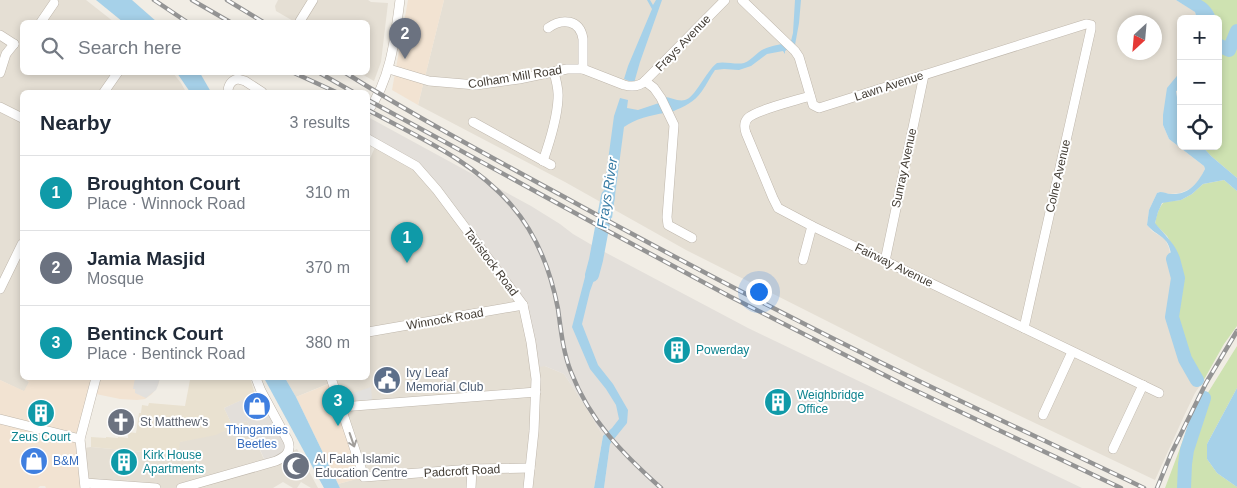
<!DOCTYPE html>
<html lang="en">
<head>
<meta charset="utf-8">
<style>
  :root { --surface:#fff; --page:#f2f2f3; --text:#1f2937; --muted:#747a83; --line:#e0e1e3; --accent:#e73a26 }
  body { margin:0; font-family:Arial,sans-serif; background:var(--page); color:var(--text) }
  .controls { position:absolute; right:15px; top:15px; display:grid; overflow:hidden; border-radius:8px; box-shadow:0 2px 8px #0003 }
  .controls button { width:45px; height:45px; display:grid; place-items:center; padding:0; border:0; border-bottom:1px solid var(--line); background:var(--surface); color:var(--text); font:25px sans-serif }
  .compass { position:absolute; left:1117px; top:15px; width:45px; height:45px; border-radius:50%; background:var(--surface); box-shadow:0 2px 8px #0003; rotate:206deg }
  .you { position:absolute; left:758px; top:291px; width:18px; height:18px; margin:-12px; border:4px solid #fff; border-radius:50%; background:#1a73e8; box-shadow:0 0 0 8px #1a73e833 }
  .badge { display:grid; place-items:center; width:32px; height:32px; border-radius:50%; background:var(--accent); color:#fff; font-size:16px; font-weight:700 }
  .pin { position:absolute; translate:-50% -41px; filter:drop-shadow(0 1px 2px #0008) }
  .pin::after { content:''; position:absolute; top:26px; width:18px; height:15px; background:inherit; clip-path:polygon(0 0,100% 0,50% 100%) }
  .list { margin:0; padding:0; list-style:none }
  h2 { display:flex; justify-content:space-between; align-items:center; height:65px; margin:0; padding:0 20px; font-size:21px }
  h2 small { font-size:16px; font-weight:400; color:var(--muted) }
  .list li { display:grid; grid-template-columns:32px 1fr auto; gap:15px; align-items:center; box-sizing:border-box; height:75px; padding:0 20px; border-top:1px solid var(--line) }
  .list b { display:block; font-size:19px; white-space:nowrap }
  .list p { margin:0; font-size:16px; white-space:nowrap; color:var(--muted) }
  .list em { font-size:16px; font-style:normal; color:var(--muted) }
  .icon { flex:none; width:28px; height:28px; fill:none; stroke:currentColor; stroke-width:2; stroke-linecap:round; stroke-linejoin:round }
  .map { position:relative; flex:none; width:1237px; height:488px; overflow:hidden }
  .search { position:absolute; background:var(--surface); box-shadow:0 2px 8px #0003; left:20px; top:20px; width:350px; height:55px; display:flex; align-items:center; gap:12px; box-sizing:border-box; padding:0 18px; border-radius:8px; color:var(--muted); font-size:19px }
  .panel { position:absolute; background:var(--surface); box-shadow:0 2px 8px #0003; left:20px; top:90px; width:350px; height:290px; border-radius:8px }
  .map>svg:first-child { display:block }
  .residential { fill:#e5dfd4; fill-rule:evenodd }
  .commercial { fill:#f2e3d2 }
  .industrial { fill:#e3dfda }
  .education { fill:#e9e1d0 }
  .green { fill:#cee2b1 }
  .parking { fill:#e2e0dd }
  .water { fill:#a6d1e9 }
  .lines { fill:none; stroke-linecap:round; stroke-linejoin:round }
  .river { stroke:#a6d1e9; stroke-width:14 }
  .minor-casing { stroke:#bfb7ac; stroke-width:10 }
  .minor { stroke:#fff; stroke-width:9 }
  .rail-casing { stroke:#949494; stroke-width:4.5 }
  .rail { stroke:#fff; stroke-width:2.5; stroke-dasharray:8; stroke-linecap:butt }
  .oneway { stroke:#a19e9a }
  .labels { text-anchor:middle; stroke-width:4; stroke-linejoin:round; paint-order:stroke }
  .street-label { font-size:12px; fill:#433d35; stroke:#fff }
  .culture-label { font-size:12px; fill:#0d838f; stroke:#fff; text-anchor:start }
  .service-label { font-size:12px; fill:#4e5e75; stroke:#fff; text-anchor:start }
  .worship-label { font-size:12px; fill:#5b616d; stroke:#fff; text-anchor:start }
  .shop-label { font-size:12px; fill:#366cbe; stroke:#fff }
  .water-label { font-size:14px; font-style:italic; fill:#387ca5; stroke:#fff }
</style>
</head>
<body>
<div class="map">
<svg width="1237" height="488" viewBox="0 0 1237 488">
  <rect width="100%" height="100%" fill="#f1ede5"/>
  <g class="residential">
    <polygon points="0,0 86,0 114,22 22,22 22,72 173,73 181,83 186,92 22,92 22,378 26,378 25,380 29,382 25,392 0,380"/>
    <polygon points="278,0 368,0 371,2 388,3 381,62 374,81 360,73 368,72 368,22 295,22 276,11 275,6"/>
    <path d="M444 0H1176L1193 10 1195 12 1197 19H1181V71L1179 73 1163 125 1169 139 1204 166 1205 169 1199 181 1190 189 1180 193 1170 194 1160 192 1157 193 1149 210 1147 225 1152 231 1165 239 1169 248 1172 263V317L1185 359 1199 387 1195 393 1184 416 1155 480 932 374 686 250 565 182 418 105ZM1124 22H1154V52H1124Z"/>
    <polygon points="376,145 416,168 524,305 545,366 564,374 584,404 603,436 594,488 340,488 338,484 364,477 330,383 296,397 285,378 368,378 368,163"/>
    <polygon points="247,421 266,464 297,449 318,488 311,488 301,482 297,488 293,488 283,482 273,488 115,488 86,482 84,448 91,447 177,455 179,442 224,431 232,425"/>
  </g>
  <g class="commercial">
    <polygon points="408,0 444,0 418,105 392,90"/>
    <polygon points="26,378 99,378 80,440 83,488 46,488 45,486 40,486 38,488 0,488 0,380 24,391 29,382 25,379"/>
    <polygon points="101,378 160,378 158,385 152,394 145,399 137,400 120,399 96,394"/>
    <polygon points="331,383 364,477 338,484 296,397"/>
  </g>
  <g class="industrial">
    <polygon points="368,117 531,206 560,224 573,234 597,248 748,328 1082,488 604,488 610,444 603,436 584,404 564,374 545,366 540,367 524,305 419,165 368,137"/>
    <polygon points="261,391 289,450 266,463 247,421 232,425 224,408"/>
  </g>
  <polygon class="education" points="196,378 250,378 255,394 224,408 232,425 224,431 216,435 180,442 178,455 91,447 91,437 106,438 106,437 118,438 118,437 128,438 128,432 136,433 139,413 141,413 142,405 148,406 149,403 185,406 190,380"/>
  <g class="green">
    <path d="M1200 0H1237V178L1211 156 1202 146H1218V19H1216C1214 10 1207 5 1200 0Z"/>
    <path d="M1224 180 1237 191V326L1224 344 1201 385 1187 358 1175 316 1181 278 1180 260 1167 236 1155 224C1156 216 1159 207 1164 202L1181 200 1192 194 1203 184Z"/>
    <polygon points="1237,346 1237,388 1207,444 1207,459 1217,473 1237,487 1237,488 1185,488 1186,479 1186,464 1188,450 1204,399"/>
    <polygon points="1202,398 1186,449 1184,464 1183,488 1165,488 1191,419"/>
  </g>
  <g class="parking">
    <polygon points="135,378 160,378 158,385 156,390 146,398 135,393 135,389 133,389"/>
    <polygon points="371,387 372,400 346,401 345,396"/>
  </g>
  <g class="water">
    <polygon points="96,0 132,0 157,22 123,22"/>
    <polygon points="647,0 650,0 653,5 656,0 662,0 640,62 634,83 624,79 628,66 652,9"/>
    <path d="M795 0H801L799 23 795 45 785 51V54L783 51 767 54 751 66 739 70 724 69 715 70C710 77 707 84 702 91 694 103 684 106 672 112L664 97C671 97 678 102 685 100 695 98 706 71 717 63 725 61 736 65 744 63 752 60 757 52 764 49 772 45 782 45 791 41L793 33Z"/>
    <path d="M1176 0C1182 0 1196 0 1201 0 1208 3 1215 12 1216 19H1197L1195 12Z"/>
    <path d="M1181 71V89L1176 91 1181 122V146H1202L1211 156 1237 178V191L1224 180 1203 184 1192 194 1181 200 1162 203 1158 212 1155 223C1162 232 1174 243 1178 253 1181 261 1180 270 1181 278L1172 276C1172 264 1173 246 1163 238 1157 233 1152 231 1147 225L1149 210 1157 193 1160 192C1164 192 1168 194 1171 194 1189 195 1198 183 1205 169L1204 166 1169 139 1163 125V115L1167 88Z"/>
    <polygon points="177,73 200,73 211,92 190,92"/>
    <path d="M620 98 628 100 627 108 638 110 659 103 665 113C651 115 635 119 624 127L612 218 601 212 614 116Z"/>
    <polygon points="591,254 601,261 590,291 582,324 598,365 613,384 628,410 627,423 610,444 604,488 594,488 603,436 612,428 619,419 616,405 606,389 590,369 572,327"/>
    <polygon points="264,378 285,378 296,397 340,488 324,488"/>
    <polygon points="1237,388 1237,487 1217,473 1207,459 1207,444"/>
  </g>
  <g class="lines">
    <g class="river">
      <polyline points="1218,45 1229,50 1237,31"/>
      <polyline points="1173,259 1178,278 1172,317 1185,359 1197,380"/>
      <polyline points="592,275 596,260 608,196"/>
      <polyline points="1184,488 1185,464 1187,450 1204,398"/>
    </g>
    <g class="minor-casing">
      <g id="minor">
        <polyline points="742,0 795,51 799,57 813,105 819,108 1086,24 1091,25 1091,29 1024,328"/>
        <polyline points="300,21 313,0"/>
        <polyline points="41,22 54,3"/>
        <path d="M548 28C562 18 580 19 583 39V69"/>
        <polyline points="0,35 14,44"/>
        <path d="M389 69 429 81 476 85 519 79 567 69H583L624 85C632 87 639 87 645 81L725 0"/>
        <polyline points="0,73 6,54 14,44"/>
        <polyline points="645,81 654,88 661,98 674,125 667,217 668,225 692,238"/>
        <polyline points="104,92 118,72"/>
        <path d="M228 92C228 86 231 80 238 79L245 81 262 92"/>
        <path d="M810 96C798 100 756 110 748 118 744 122 744 127 746 133L773 198 778 208 812 226 1159 393"/>
        <polyline points="0,107 22,118"/>
        <path d="M368 111C391 79 395 38 400 0"/>
        <polyline points="473,122 551,165"/>
        <polyline points="368,139 416,166 437,190 523,305 531,342 536,379 534,431 528,488"/>
        <path d="M543 161C550 141 557 119 558 99 559 89 556 81 554 72"/>
        <polyline points="803,260 812,226"/>
        <polyline points="885,261 924,75"/>
        <polyline points="0,289 22,244"/>
        <polyline points="368,332 523,305"/>
        <polyline points="331,378 364,477 472,469 530,468"/>
        <polyline points="341,407 536,392"/>
        <polyline points="1043,415 1072,352"/>
        <polyline points="0,419 80,439"/>
        <polyline points="1113,449 1143,385"/>
        <polyline points="85,483 156,488"/>
        <polyline points="85,488 80,439 96,378"/>
        <path d="M181 488 276 461C285 457 292 452 288 441L261 391 256 378"/>
        <polyline points="471,488 472,469"/>
      </g>
    </g>
    <use href="#minor" class="minor"/>
    <g class="rail-casing">
      <g id="rail">
        <polyline points="154,0 187,22"/>
        <polyline points="192,0 230,22"/>
        <polyline points="227,0 263,22"/>
        <polyline points="292,72 336,92"/>
        <polyline points="318,72 353,92"/>
        <path d="M344 72C413 115 485 154 557 193 664 252 773 309 882 363 969 406 1057 446 1144 488"/>
        <polyline points="368,100 608,231 729,296 908,387 1121,488"/>
        <path d="M368 110C418 137 474 161 512 206 537 235 551 272 558 309 561 331 563 352 571 372 590 421 623 454 661 488"/>
        <polyline points="1157,488 1171,454 1206,383 1237,331"/>
      </g>
    </g>
    <use href="#rail" class="rail"/>
  </g>
  <defs><path id="oneway-shaft" d="M-6 0H5M1.5-3L5.5 0L1.5 3" fill="none" stroke-width="1.6" stroke-linecap="round" stroke-linejoin="round" transform="scale(1.25)"/></defs>
  <use class="oneway" href="#oneway-shaft" transform="translate(352 440) rotate(71)"/>
  <defs>
    <g id="building-disc" transform="scale(1.4375)"><circle r="9.5" fill="#0f9aa8" stroke="#fff"/><path d="M-4-6H4V6H1V3H-1V6H-4ZM-2.5-4.3h1.7v1.8h-1.7ZM.8-4.3h1.7v1.8H.8ZM-2.5-1h1.7V.8h-1.7ZM.8-1h1.7V.8H.8Z" fill="#fff"/></g>
    <g id="civic-disc" transform="scale(1.4375)"><circle r="9.5" fill="#5c6f8a" stroke="#fff"/><path d="M-.6-6.5H3V-4.5H.6V-3L4-1V1h2V6H-6V1h2V-1L-.6-3ZM-1.2 2.5V6h2.4V2.5Z" fill="#fff"/></g>
    <g id="shop-disc" transform="scale(1.4375)"><circle r="9.5" fill="#3f7fe0" stroke="#fff"/><path d="M-5-2.5h2.3a2.7 3.5 0 0 1 5.4 0H5L5.5 6h-11ZM-1.5-2.5h3a1.5 2.3 0 0 0-3 0Z" fill="#fff"/></g>
    <g id="church-disc" transform="scale(1.4375)"><circle r="9.5" fill="#6b7280" stroke="#fff"/><path d="M-1.2-6h2.4v3.5h3.3v2.4h-3.3V6h-2.4V-.1h-3.3v-2.4h3.3Z" fill="#fff"/></g>
    <g id="mosque-disc" transform="scale(1.4375)"><circle r="9.5" fill="#6b7280" stroke="#fff"/><path d="M3.5-4.9A6 6 0 1 0 3.5 4.9A5 5 0 1 1 3.5-4.9Z" fill="#fff"/></g>
  </defs>
  <g fill-rule="evenodd">
    <use href="#building-disc" x="677" y="350"/>
    <use href="#civic-disc" x="387" y="380"/>
    <use href="#building-disc" x="778" y="402"/>
    <use href="#shop-disc" x="257" y="406"/>
    <use href="#building-disc" x="41" y="413"/>
    <use href="#church-disc" x="121" y="422"/>
    <use href="#shop-disc" x="34" y="461"/>
    <use href="#building-disc" x="124" y="462"/>
    <use href="#mosque-disc" x="296" y="466"/>
  </g>
  <g class="labels">
    <g class="street-label">
      <text transform="translate(683 43) rotate(-46)" y="4">Frays Avenue</text>
      <text transform="translate(515 77) rotate(-9)" y="4">Colham Mill Road</text>
      <text transform="translate(889 86) rotate(-18)" y="4">Lawn Avenue</text>
      <text transform="translate(904 168) rotate(-78)" y="4">Sunray Avenue</text>
      <text transform="translate(1058 176) rotate(-77)" y="4">Colne Avenue</text>
      <text transform="translate(491 262) rotate(53)" y="4">Tavistock Road</text>
      <text transform="translate(894 265) rotate(26)" y="4">Fairway Avenue</text>
      <text transform="translate(445 319) rotate(-10)" y="4">Winnock Road</text>
      <text transform="translate(462 471) rotate(-3)" y="4">Padcroft Road</text>
    </g>
    <g class="culture-label">
      <text x="696" y="354">Powerday</text>
      <text x="797" y="399">Weighbridge<tspan x="797" dy="14">Office</tspan></text>
      <text x="41" y="441" text-anchor="middle">Zeus Court</text>
      <text x="143" y="459">Kirk House<tspan x="143" dy="14">Apartments</tspan></text>
    </g>
    <g class="service-label">
      <text x="406" y="377">Ivy Leaf<tspan x="406" dy="14">Memorial Club</tspan></text>
    </g>
    <g class="worship-label">
      <text x="140" y="426">St Matthew's</text>
      <text x="315" y="463">Al Falah Islamic<tspan x="315" dy="14">Education Centre</tspan></text>
    </g>
    <g class="shop-label">
      <text x="257" y="434">Thingamies<tspan x="257" dy="14">Beetles</tspan></text>
      <text x="53" y="465" text-anchor="start">B&amp;M</text>
    </g>
    <g class="water-label">
      <text transform="translate(607 193) rotate(-81)" y="5">Frays River</text>
    </g>
  </g>
</svg>
<div class="controls">
<button>+</button>
<button>−</button>
<button><svg class="icon" aria-label="locate" viewBox="0 0 24 24"><circle cx="12" cy="12" r="6"/><path d="M12 2v4M12 18v4M2 12h4M18 12h4"/></svg></button>
</div>
<svg class="compass" viewBox="-18 -18 36 36"><path d="M0-13l5 13h-10z" fill="#e53935"/><path d="M0 13l5-13h-10z" fill="#747a83"/></svg>
<div class="you"></div>
<div class="pin badge" style="left:407px;top:263px;background:#0f9aa8">1</div>
<div class="pin badge" style="left:405px;top:59px;background:#6b7280">2</div>
<div class="pin badge" style="left:338px;top:426px;background:#0f9aa8">3</div>
<div class="search"><svg class="icon" aria-label="search" viewBox="0 0 24 24"><circle cx="10" cy="10" r="6"/><path d="M15 15l6 6"/></svg>Search here</div>
<section class="panel">
<h2>Nearby<small>3 results</small></h2>
<ul class="list">
<li><span class="badge" style="background:#0f9aa8">1</span><div><b>Broughton Court</b><p>Place · Winnock Road</p></div><em>310 m</em></li>
<li><span class="badge" style="background:#6b7280">2</span><div><b>Jamia Masjid</b><p>Mosque</p></div><em>370 m</em></li>
<li><span class="badge" style="background:#0f9aa8">3</span><div><b>Bentinck Court</b><p>Place · Bentinck Road</p></div><em>380 m</em></li>
</ul>
</section>
</div>
</body>
</html>
